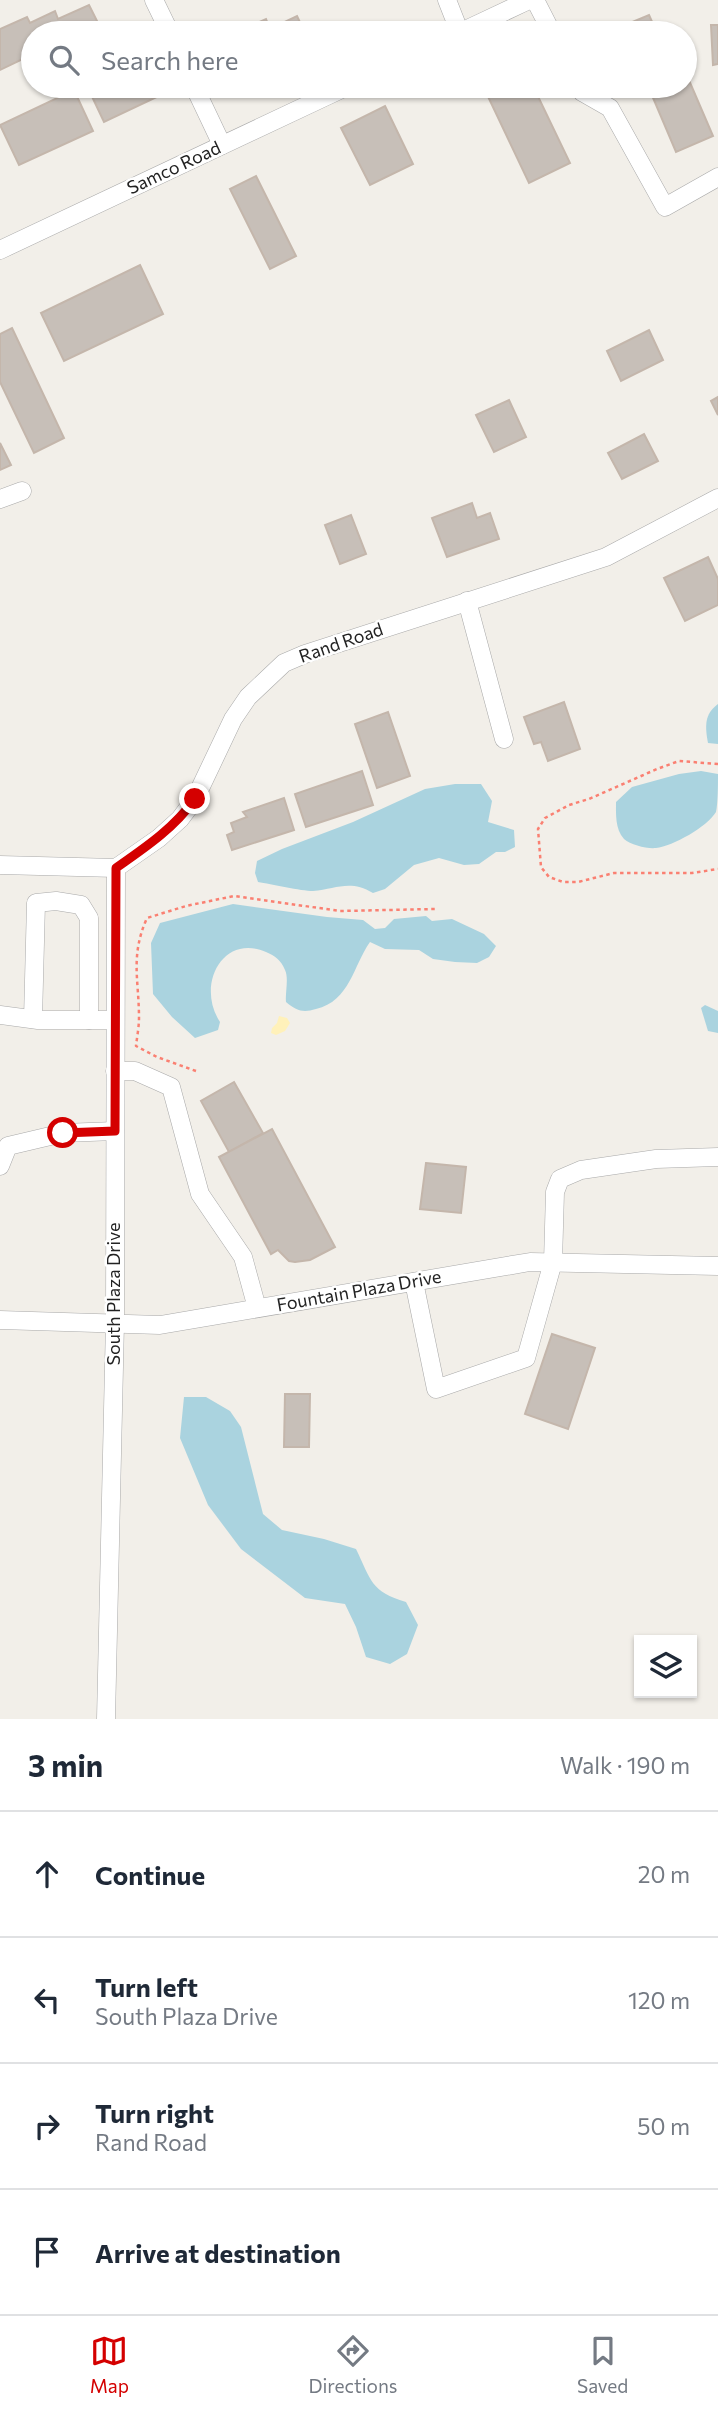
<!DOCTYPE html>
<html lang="en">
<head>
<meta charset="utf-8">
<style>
  :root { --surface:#fff; --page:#f2f2f3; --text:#1f2937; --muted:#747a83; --line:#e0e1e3; --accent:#d40000 }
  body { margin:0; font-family:Commissioner,sans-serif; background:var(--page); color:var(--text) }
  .controls { position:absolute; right:21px; bottom:21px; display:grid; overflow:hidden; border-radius:0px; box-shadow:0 2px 5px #0004 }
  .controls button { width:63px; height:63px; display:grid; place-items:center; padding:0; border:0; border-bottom:2px solid var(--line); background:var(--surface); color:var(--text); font:35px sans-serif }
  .stop { position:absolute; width:21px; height:21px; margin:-16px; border:5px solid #d40000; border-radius:50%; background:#fff }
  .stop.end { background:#d40000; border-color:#fff; box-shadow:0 2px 7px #0008 }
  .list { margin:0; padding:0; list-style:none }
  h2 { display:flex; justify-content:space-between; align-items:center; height:91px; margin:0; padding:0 28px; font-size:30px }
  h2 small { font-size:23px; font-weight:400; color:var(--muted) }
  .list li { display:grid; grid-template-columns:46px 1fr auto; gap:21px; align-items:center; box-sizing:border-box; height:126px; padding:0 28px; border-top:2px solid var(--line) }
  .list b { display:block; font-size:26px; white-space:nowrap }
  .list p { margin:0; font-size:23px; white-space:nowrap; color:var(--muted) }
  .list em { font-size:23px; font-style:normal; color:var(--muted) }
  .icon { flex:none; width:38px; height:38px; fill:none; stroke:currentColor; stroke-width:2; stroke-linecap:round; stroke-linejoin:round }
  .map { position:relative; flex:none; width:718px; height:1719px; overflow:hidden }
  .search { position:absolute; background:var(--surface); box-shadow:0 2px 5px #0004; left:21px; right:21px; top:21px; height:77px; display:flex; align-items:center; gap:18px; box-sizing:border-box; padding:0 24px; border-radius:38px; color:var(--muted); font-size:26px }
  .sheet { height:595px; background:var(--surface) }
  nav { display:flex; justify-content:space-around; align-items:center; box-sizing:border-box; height:98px; border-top:2px solid var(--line); background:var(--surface); font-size:19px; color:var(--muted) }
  nav a { display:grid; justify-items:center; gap:4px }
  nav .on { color:var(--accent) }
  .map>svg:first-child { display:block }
  .sand { fill:#fff1ba }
  .water { fill:#aad3df }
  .building { fill:#c7bfb8; stroke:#c4b6ab; stroke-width:2 }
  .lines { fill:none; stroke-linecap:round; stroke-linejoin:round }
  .minor-casing { stroke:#a9a9a9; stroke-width:19 }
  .path { stroke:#fa8072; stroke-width:2.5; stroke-dasharray:3.5 3.5; stroke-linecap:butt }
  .minor { stroke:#fff; stroke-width:18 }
  .route { stroke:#d40000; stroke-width:9 }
  .labels { text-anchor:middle; stroke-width:5; stroke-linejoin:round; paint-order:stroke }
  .street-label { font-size:18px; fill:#222; stroke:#fff }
</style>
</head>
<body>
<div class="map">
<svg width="718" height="1719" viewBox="0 0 718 1719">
  <rect width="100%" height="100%" fill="#f2efe9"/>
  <polygon class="sand" points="279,1016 287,1018 290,1023 285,1031 276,1035 271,1033 272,1028 277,1023"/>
  <g class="water">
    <path d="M718 704V744L708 743C705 727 704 714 718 704Z"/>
    <path d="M701 771 718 774C718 784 718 803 716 812 707 827 673 846 656 848 647 849 631 845 624 839 615 829 616 814 616 802L632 787 679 774Z"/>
    <path d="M455 784H481L492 801 488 822 514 830 515 847 505 852H496L479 864 464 865 439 858 414 865 385 889 373 893C350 879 336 889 313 891 301 891 271 884 258 882L255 873 257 861 282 849 353 822 425 789Z"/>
    <path d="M233 904 327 917 363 920 375 929 385 928 394 919 426 916 432 921 452 919 484 934 496 946 489 957 477 963 455 962 433 959 419 950 385 949 370 942C353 966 350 1001 316 1009 303 1013 297 1011 286 1002 285 993 289 978 285 970 281 960 275 956 266 952 222 933 196 986 220 1022L218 1030 195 1038 172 1017 153 994 151 943 160 923Z"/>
    <polygon points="705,1005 718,1011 718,1033 708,1031 701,1008"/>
    <path d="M184 1397H206L230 1411 241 1427 263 1514 282 1530 324 1539 356 1549C371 1580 371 1592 406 1602L418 1625 407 1654 390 1664 366 1657 356 1627 345 1604 305 1598 241 1549 208 1505 180 1438Z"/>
  </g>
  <g class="building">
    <polygon points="89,5 103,33 33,33 33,54 0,70 0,29 27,17 30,23 55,11 58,19"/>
    <polygon points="649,15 657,33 606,33"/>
    <polygon points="297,16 305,33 235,33 266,19 270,29"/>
    <polygon points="711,25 718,25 718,64 713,65"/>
    <polygon points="685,71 713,136 676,152 648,86 685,86"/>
    <polygon points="87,86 159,86 163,94 104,122"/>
    <polygon points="483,86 533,86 570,163 529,183"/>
    <polygon points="74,90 93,131 19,165 0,125"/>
    <polygon points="385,106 413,164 370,185 341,128"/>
    <polygon points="256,176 296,256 270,269 230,189"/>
    <polygon points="140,265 163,314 64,361 41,313"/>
    <polygon points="12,328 64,438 34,453 0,382 0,334"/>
    <polygon points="649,330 663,360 621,381 607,351"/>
    <polygon points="718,397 718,415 711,401"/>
    <polygon points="509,400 526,437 494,452 476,415"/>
    <polygon points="644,434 658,461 622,479 608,453"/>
    <polygon points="0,443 11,465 0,470"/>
    <polygon points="472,503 477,518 490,513 499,539 447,557 432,518"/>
    <polygon points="351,515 366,554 340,564 325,525"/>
    <polygon points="708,557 718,579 718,605 685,621 664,578"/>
    <polygon points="564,702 580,749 548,761 541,742 534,744 524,717"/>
    <polygon points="388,712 410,776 377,788 355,724"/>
    <polygon points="362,771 373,805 306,827 295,794"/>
    <polygon points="284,798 294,830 232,850 227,835 234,832 231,823 247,817 243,812"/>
    <polygon points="234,1082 263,1133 229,1152 201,1101"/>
    <polygon points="272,1129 335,1247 310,1260 295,1262 289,1261 278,1250 271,1254 219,1157"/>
    <polygon points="426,1163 466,1167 461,1213 420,1209"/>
    <polygon points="552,1334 595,1348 568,1429 525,1414"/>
    <polygon points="285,1394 310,1394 309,1447 284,1447"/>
  </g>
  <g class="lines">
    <g class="minor-casing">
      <g id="minor">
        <polyline points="154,0 170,33"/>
        <polyline points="447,0 460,33"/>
        <polyline points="535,0 552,33"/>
        <polyline points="459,33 529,0"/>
        <polyline points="194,86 222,145"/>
        <polyline points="579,86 582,92 610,108 665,207 718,177"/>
        <polyline points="0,250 348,86"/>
        <polyline points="0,499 22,491"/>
        <polyline points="467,601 504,739"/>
        <polyline points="0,865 116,868 159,838 180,819 195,799 233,719 248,697 284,663 305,654 606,557 718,498"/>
        <polyline points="0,1015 38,1020 115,1020"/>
        <polyline points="33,1019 36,903 56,901 81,905 89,918 89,1020"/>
        <polyline points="115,1071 135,1071 171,1087 200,1194 243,1257 257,1308"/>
        <polyline points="0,1166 8,1146 63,1133 115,1131"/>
        <polyline points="414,1282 436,1389 526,1358 553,1262 555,1192 560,1179 581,1170 656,1159 718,1157"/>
        <polyline points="0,1320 160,1325 530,1262 718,1266"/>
        <polyline points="106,1719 115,1322 116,868"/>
      </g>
    </g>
    <g class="path">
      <polyline points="718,764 679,761 657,769 589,799 569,805 545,818 538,829 541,867 549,877 563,882 578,882 614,873 692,873 718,869"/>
      <path d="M196 1071 157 1057 136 1046C137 1037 139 1027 139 1018 139 980 130 956 147 918L186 906 234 896 340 911 435 909"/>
    </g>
    <use href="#minor" class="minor"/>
  </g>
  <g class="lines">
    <path class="route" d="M63 1133 115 1131 116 868C146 847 173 829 195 799"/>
  </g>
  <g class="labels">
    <g class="street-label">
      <text transform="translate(174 168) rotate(-25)" y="6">Samco Road</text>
      <text transform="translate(341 643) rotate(-19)" y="6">Rand Road</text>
      <text transform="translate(359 1291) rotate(-10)" y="6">Fountain Plaza Drive</text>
      <text transform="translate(114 1294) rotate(-90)" y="6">South Plaza Drive</text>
    </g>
  </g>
</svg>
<div class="controls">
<button><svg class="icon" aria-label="layers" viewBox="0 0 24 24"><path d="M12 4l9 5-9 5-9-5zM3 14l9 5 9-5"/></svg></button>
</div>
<div class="stop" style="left:63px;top:1133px"></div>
<div class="stop end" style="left:195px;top:799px"></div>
<div class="search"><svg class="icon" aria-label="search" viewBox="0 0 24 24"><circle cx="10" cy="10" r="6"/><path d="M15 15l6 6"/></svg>Search here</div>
</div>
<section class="sheet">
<h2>3 min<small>Walk · 190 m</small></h2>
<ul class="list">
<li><svg class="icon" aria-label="ahead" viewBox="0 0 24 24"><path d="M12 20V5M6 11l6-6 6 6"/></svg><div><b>Continue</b></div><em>20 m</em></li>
<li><svg class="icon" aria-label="left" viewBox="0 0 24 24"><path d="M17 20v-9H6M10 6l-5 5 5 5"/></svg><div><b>Turn left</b><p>South Plaza Drive</p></div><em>120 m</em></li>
<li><svg class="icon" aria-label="right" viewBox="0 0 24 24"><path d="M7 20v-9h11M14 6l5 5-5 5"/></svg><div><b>Turn right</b><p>Rand Road</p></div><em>50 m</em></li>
<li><svg class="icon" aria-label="arrive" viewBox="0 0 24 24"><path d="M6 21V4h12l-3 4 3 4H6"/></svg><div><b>Arrive at destination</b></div></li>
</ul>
</section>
<nav>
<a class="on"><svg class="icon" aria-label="map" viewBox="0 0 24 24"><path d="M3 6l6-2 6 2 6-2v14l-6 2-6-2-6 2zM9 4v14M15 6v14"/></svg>Map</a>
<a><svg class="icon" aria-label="directions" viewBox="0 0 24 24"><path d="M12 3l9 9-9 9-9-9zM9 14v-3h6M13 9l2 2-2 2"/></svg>Directions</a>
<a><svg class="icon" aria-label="saved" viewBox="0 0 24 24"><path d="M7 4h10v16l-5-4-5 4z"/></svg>Saved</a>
</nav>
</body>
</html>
